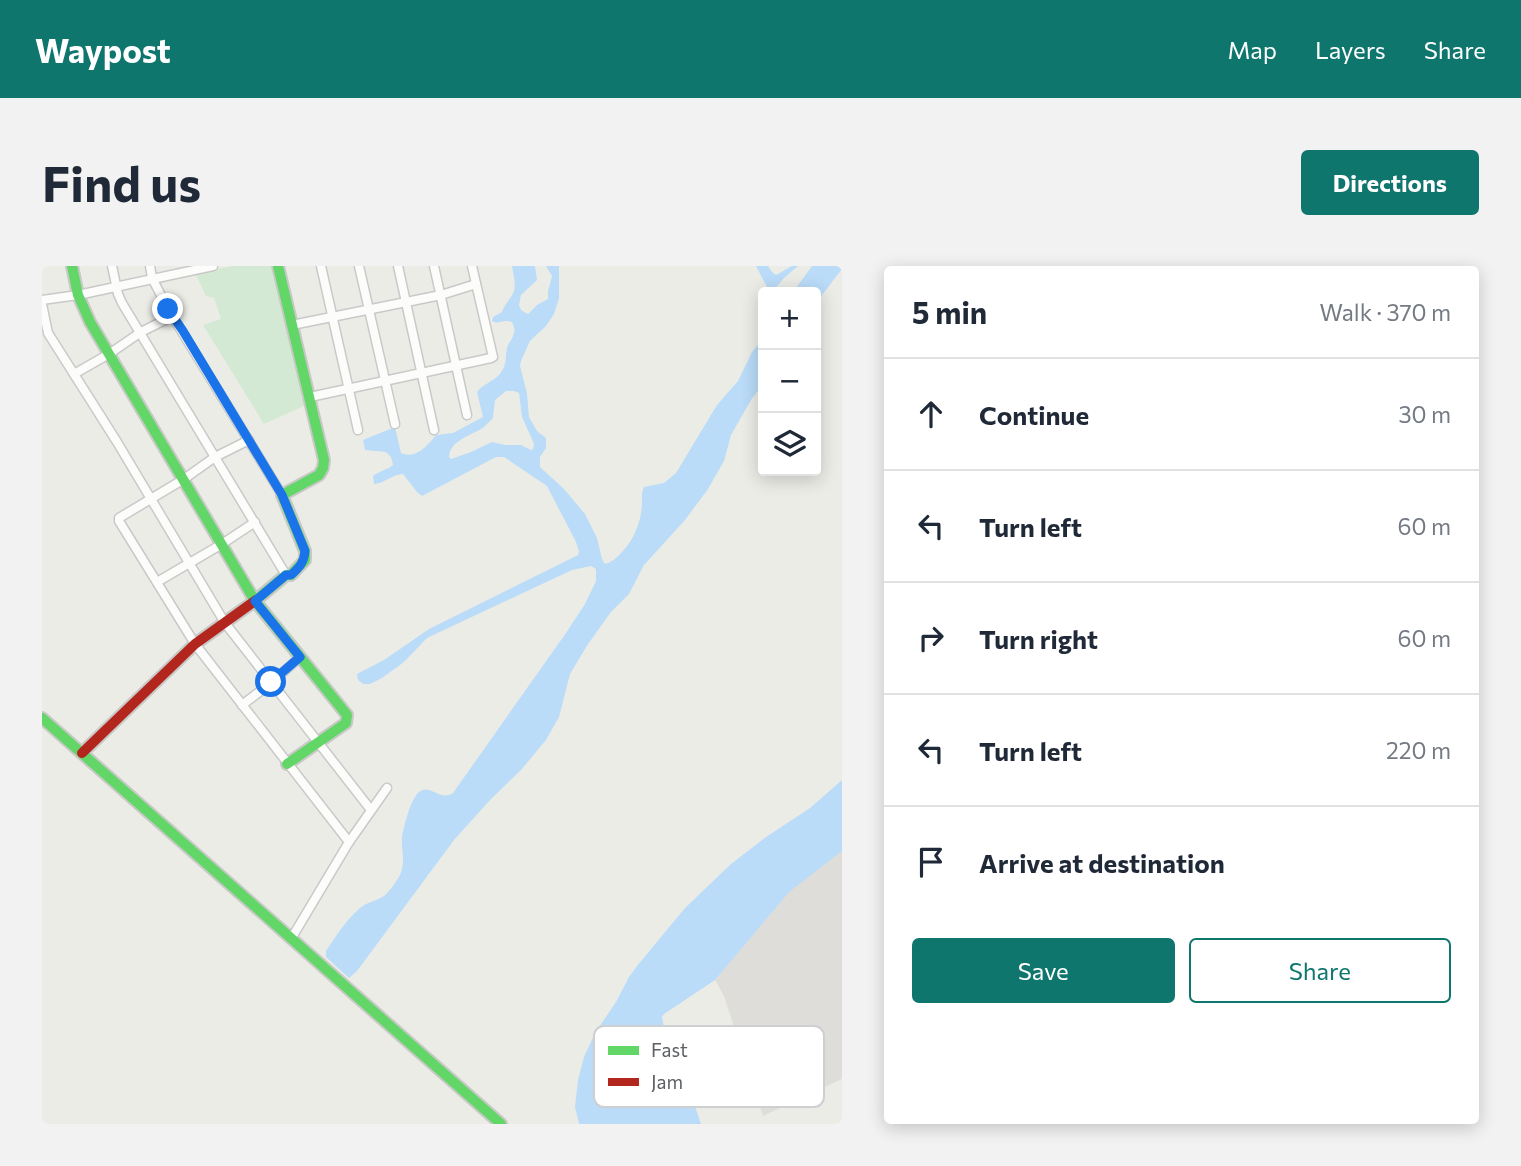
<!DOCTYPE html>
<html lang="en">
<head>
<meta charset="utf-8">
<style>
  :root { --surface:#fff; --page:#f2f2f3; --text:#1f2937; --muted:#747a83; --line:#e0e1e3; --accent:#0f766e }
  body { margin:0; font-family:Commissioner,sans-serif; background:var(--page); color:var(--text) }
  .controls { position:absolute; right:21px; top:21px; display:grid; overflow:hidden; border-radius:7px; box-shadow:0 4px 18px #0003 }
  .controls button { width:63px; height:63px; display:grid; place-items:center; padding:0; border:0; border-bottom:2px solid var(--line); background:var(--surface); color:var(--text); font:35px sans-serif }
  .stop { position:absolute; width:21px; height:21px; margin:-16px; border:5px solid #1a73e8; border-radius:50%; background:#fff }
  .stop.end { background:#1a73e8; border-color:#fff; box-shadow:0 2px 7px #0008 }
  .list { margin:0; padding:0; list-style:none }
  h2 { display:flex; justify-content:space-between; align-items:center; height:91px; margin:0; padding:0 28px; font-size:30px }
  h2 small { font-size:23px; font-weight:400; color:var(--muted) }
  .list li { display:grid; grid-template-columns:46px 1fr auto; gap:21px; align-items:center; box-sizing:border-box; height:112px; padding:0 28px; border-top:2px solid var(--line) }
  .list b { display:block; font-size:26px; white-space:nowrap }
  .list em { font-size:23px; font-style:normal; color:var(--muted) }
  .actions { display:flex; gap:14px; padding:21px 28px }
  .actions a { flex:1; padding:16px 0; border:2px solid var(--accent); border-radius:7px; text-align:center; font-size:24px; color:var(--accent) }
  .actions .main { background:var(--accent); color:#fff }
  .icon { flex:none; width:38px; height:38px; fill:none; stroke:currentColor; stroke-width:2; stroke-linecap:round; stroke-linejoin:round }
  .map { position:relative; flex:none; width:800px; height:858px; overflow:hidden; border-radius:7px }
  header { display:flex; align-items:center; gap:42px; box-sizing:border-box; height:98px; padding:0 35px; background:var(--accent); color:#fff }
  header strong { font-size:33px }
  nav { display:flex; gap:38px; margin-inline-start:auto; font-size:24px }
  .intro { display:flex; align-items:center; justify-content:space-between; box-sizing:border-box; height:168px; padding:0 42px }
  h1 { margin:0; font-size:49px }
  .button { padding:18px 32px; border-radius:7px; background:var(--accent); color:#fff; font-size:24px; font-weight:700 }
  main { display:flex; gap:42px; padding:0 42px }
  aside { flex:1; background:var(--surface); border-radius:7px; box-shadow:0 4px 18px #0003 }
  .map>svg:first-child { display:block }
  .industrial { fill:#deddda }
  .green { fill:#d4e9d3 }
  .water { fill:#badcf8; fill-rule:evenodd }
  .lines { fill:none; stroke-linecap:round; stroke-linejoin:round }
  .street-casing { stroke:#c9c9c9; stroke-width:11 }
  .fast-casing { stroke:#c8c9c7; stroke-width:14 }
  .jam-casing { stroke:#c8c9c7; stroke-width:14 }
  .street { stroke:#fcfcfb; stroke-width:8 }
  .fast { stroke:#63d668; stroke-width:10 }
  .jam { stroke:#b3261e; stroke-width:10 }
  .route { stroke:#1a73e8; stroke-width:9 }
  .key { fill:#fff; stroke:#cecfd1; stroke-width:2 }
  .key-label { font-size:19px; fill:#5c6065 }
</style>
</head>
<body>
<header>
<strong>Waypost</strong>
<nav><a>Map</a><a>Layers</a><a>Share</a></nav>
</header>
<div class="intro"><h1>Find us</h1><a class="button">Directions</a></div>
<main>
<div class="map">
<svg width="800" height="858" viewBox="0 0 800 858">
  <rect width="100%" height="100%" fill="#ecece7"/>
  <polygon class="industrial" points="800,556 800,813 721,850 682,730 673,714"/>
  <polygon class="green" points="191,0 231,0 262,140 222,158 161,59 179,53 172,32 164,30 153,7"/>
  <g class="water">
    <path d="M470 0H493L495 14 479 29 477 39 479 44 486 48 495 39 506 33V25L510 10 504 0H517V32L512 48 504 60 488 75 479 95 478 100 485 127 487 151 495 165 504 172V182L498 191V201L522 223 543 248 555 272 560 293 563 298C571 296 575 291 581 285 593 272 599 255 600 238 600 231 599 227 602 221L622 217 634 207 675 139 696 115 710 86 721 73V118L709 134 689 169 682 195 666 223 643 254 602 299 587 328 569 346 546 378 528 408 517 451 504 474 479 504 448 534 412 574 315 705 307 712 284 691V685C294 670 304 654 318 642 325 636 334 635 342 630 348 625 354 616 358 609 364 596 359 584 360 571 362 560 368 534 377 526 389 517 397 536 411 527L524 367 543 338 554 315V303L549 300 530 304 385 372 362 396 340 412 328 418H321L316 414 315 408 342 394 387 363 536 289 537 286 534 276 505 220 462 191H454L380 230 375 226 361 208C350 208 342 218 332 218L331 210C337 205 345 204 351 199L349 191 344 186 323 184 321 174 353 161 359 187C374 194 386 179 394 169L411 167 441 151 435 126C441 118 450 116 457 109 465 100 463 93 465 82 466 77 471 73 472 67 473 62 472 61 470 56 461 53 456 59 450 55L451 51 460 46C463 37 469 33 472 25 474 17 471 7 470 0ZM464 125H472L477 127 480 151 492 178 491 183 489 184 479 179H463L450 176 429 186 409 193 407 191C408 174 429 170 442 161 445 158 448 155 451 152L453 134Z"/>
    <polygon points="714,0 726,0 730,6 734,9 750,0 756,0 742,12 732,24 727,25"/>
    <polygon points="770,0 800,0 800,3 774,37 774,26 751,26"/>
    <polygon points="800,514 800,585 747,626 673,714 622,748 620,751 622,762 630,767 636,776 639,796 637,812 641,822 651,834 659,858 537,858 533,841 536,814 542,791 553,767 574,736 587,711 595,700 643,642 689,598 724,571 768,542"/>
  </g>
  <g class="lines">
    <g class="street-casing">
      <g id="street">
        <polyline points="70,0 76,28 80,37 244,309"/>
        <polyline points="108,0 110,12 126,43 240,229"/>
        <polyline points="279,0 316,164"/>
        <polyline points="317,0 353,158"/>
        <polyline points="356,0 392,164"/>
        <polyline points="392,0 425,149"/>
        <polyline points="0,34 36,29 171,0"/>
        <polyline points="0,38 6,67 75,176 183,357 329,544"/>
        <polyline points="250,59 399,29 434,18"/>
        <polyline points="32,108 67,88 99,66 131,50"/>
        <polyline points="268,131 449,92 451,91 430,0"/>
        <polyline points="207,174 173,191 142,213 77,252 77,255 153,378 307,576"/>
        <polyline points="115,316 180,278 213,256"/>
        <polyline points="200,439 229,417 258,391"/>
        <polyline points="249,673 307,576 345,522"/>
      </g>
    </g>
    <g class="fast-casing">
      <g id="fast">
        <polyline points="30,0 36,29 48,56 213,335 305,449 304,457 245,498"/>
        <polyline points="214,334 244,309 249,309 263,294 263,285 240,229 277,209 281,202 282,194 236,0"/>
        <polyline points="0,452 459,858"/>
      </g>
    </g>
    <g class="jam-casing">
      <polyline id="jam" points="40,487 153,378 214,334"/>
    </g>
    <use href="#street" class="street"/>
    <use href="#fast" class="fast"/>
    <use href="#jam" class="jam"/>
  </g>
  <g class="lines">
    <path class="route" d="M126 43 141 65 240 229 263 285C262 296 258 301 249 309H244L213 335 258 391 229 416"/>
  </g>
  <rect x="552" y="760" width="230" height="81" rx="10" class="key"/>
  <rect x="566" y="780" width="31" height="9" fill="#63d668"/>
  <rect x="566" y="812" width="31" height="8" fill="#b3261e"/>
  <g class="key-label">
    <text x="609" y="791">Fast</text>
    <text x="609" y="823">Jam</text>
  </g>
</svg>
<div class="controls">
<button>+</button>
<button>−</button>
<button><svg class="icon" aria-label="layers" viewBox="0 0 24 24"><path d="M12 4l9 5-9 5-9-5zM3 14l9 5 9-5"/></svg></button>
</div>
<div class="stop" style="left:229px;top:416px"></div>
<div class="stop end" style="left:126px;top:43px"></div>
</div>
<aside>
<h2>5 min<small>Walk · 370 m</small></h2>
<ul class="list">
<li><svg class="icon" aria-label="ahead" viewBox="0 0 24 24"><path d="M12 20V5M6 11l6-6 6 6"/></svg><div><b>Continue</b></div><em>30 m</em></li>
<li><svg class="icon" aria-label="left" viewBox="0 0 24 24"><path d="M17 20v-9H6M10 6l-5 5 5 5"/></svg><div><b>Turn left</b></div><em>60 m</em></li>
<li><svg class="icon" aria-label="right" viewBox="0 0 24 24"><path d="M7 20v-9h11M14 6l5 5-5 5"/></svg><div><b>Turn right</b></div><em>60 m</em></li>
<li><svg class="icon" aria-label="left" viewBox="0 0 24 24"><path d="M17 20v-9H6M10 6l-5 5 5 5"/></svg><div><b>Turn left</b></div><em>220 m</em></li>
<li><svg class="icon" aria-label="arrive" viewBox="0 0 24 24"><path d="M6 21V4h12l-3 4 3 4H6"/></svg><div><b>Arrive at destination</b></div></li>
</ul>
<div class="actions"><a class="main">Save</a><a>Share</a></div>
</aside>
</main>
</body>
</html>
